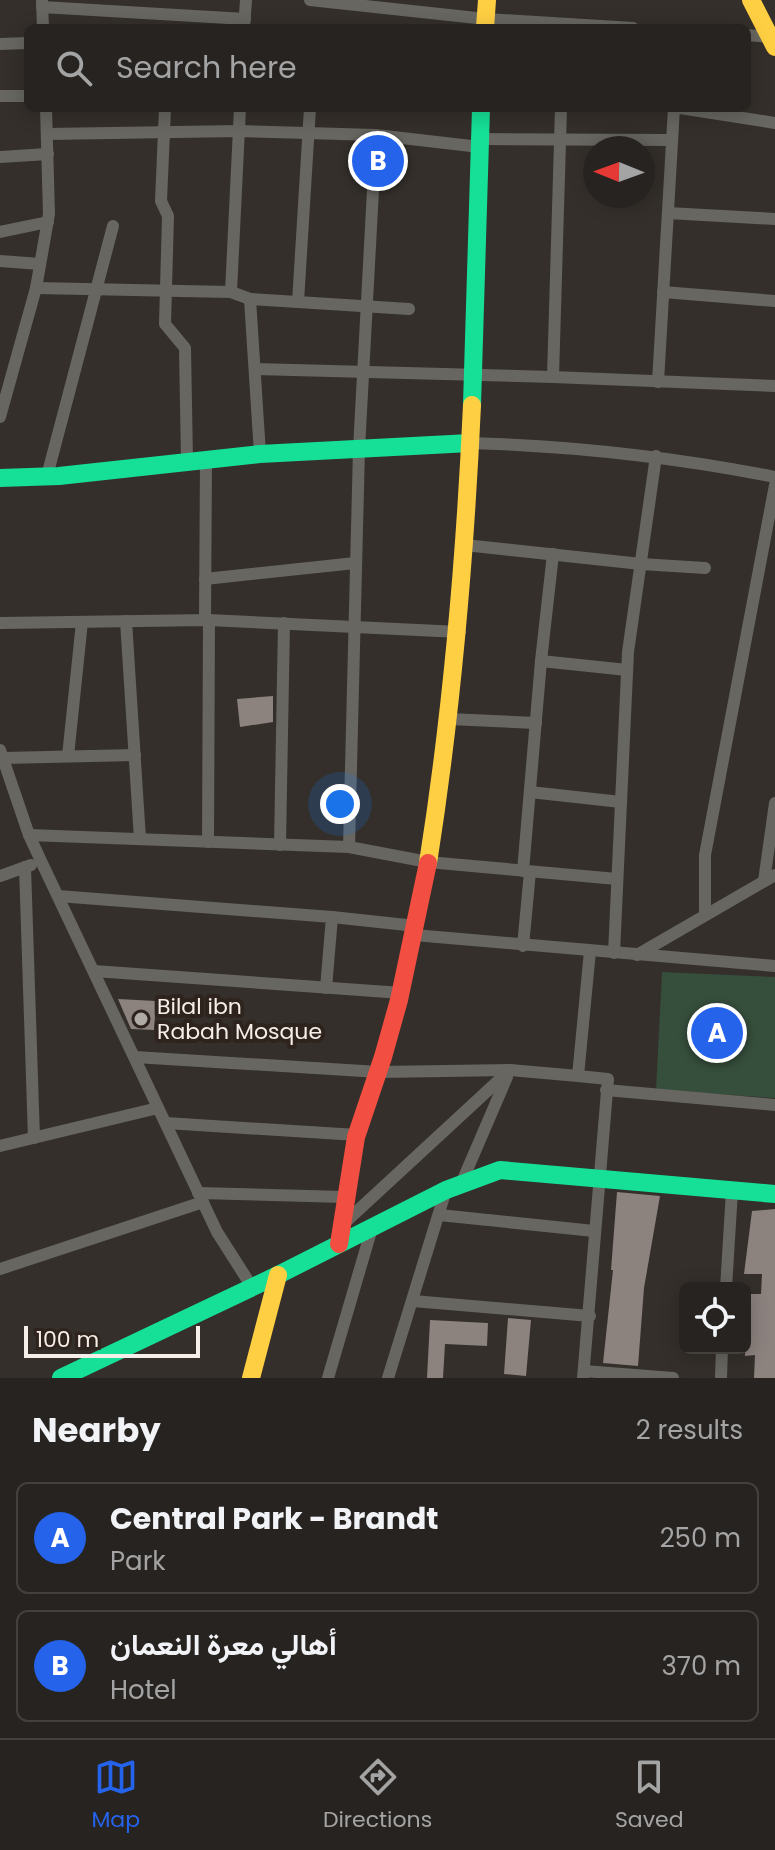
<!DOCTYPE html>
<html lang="en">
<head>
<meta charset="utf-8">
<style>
  :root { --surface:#272320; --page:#332f2d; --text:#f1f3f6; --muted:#a4a4a5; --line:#43403e; --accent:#2563eb }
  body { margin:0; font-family:Poppins,Vazirmatn,sans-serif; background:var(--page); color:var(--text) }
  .controls { position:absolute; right:24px; bottom:24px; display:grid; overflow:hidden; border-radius:12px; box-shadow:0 4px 20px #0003 }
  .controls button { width:72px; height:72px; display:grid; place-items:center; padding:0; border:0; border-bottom:2px solid var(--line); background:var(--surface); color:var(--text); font:40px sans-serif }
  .compass { position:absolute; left:583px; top:136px; width:72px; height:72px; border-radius:50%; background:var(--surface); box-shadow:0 4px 20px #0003; rotate:271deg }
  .scale { position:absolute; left:24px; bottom:20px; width:176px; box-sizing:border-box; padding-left:8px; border:4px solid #f5eee9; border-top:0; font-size:22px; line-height:28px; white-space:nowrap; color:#f5eee9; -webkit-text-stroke:6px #2e241d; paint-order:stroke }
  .you { position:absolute; left:340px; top:804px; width:28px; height:28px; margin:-20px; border:6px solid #fff; border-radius:50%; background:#1a73e8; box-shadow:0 0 0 12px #1a73e833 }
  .badge { display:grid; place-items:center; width:52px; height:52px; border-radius:50%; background:var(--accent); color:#fff; font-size:26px; font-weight:700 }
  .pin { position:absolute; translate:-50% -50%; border:4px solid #fff; box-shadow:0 2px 8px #0006 }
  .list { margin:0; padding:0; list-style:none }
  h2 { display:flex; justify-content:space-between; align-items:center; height:104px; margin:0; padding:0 32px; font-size:34px }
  h2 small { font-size:26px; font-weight:400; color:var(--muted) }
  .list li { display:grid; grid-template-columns:52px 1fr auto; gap:24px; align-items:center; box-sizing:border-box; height:112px; margin:0 16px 16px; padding:0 16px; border:2px solid var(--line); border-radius:12px }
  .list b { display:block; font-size:30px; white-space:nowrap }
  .list p { margin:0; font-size:26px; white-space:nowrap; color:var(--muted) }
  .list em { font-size:26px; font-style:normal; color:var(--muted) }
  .icon { flex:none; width:44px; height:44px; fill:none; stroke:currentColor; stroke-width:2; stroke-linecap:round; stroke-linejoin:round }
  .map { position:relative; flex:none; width:775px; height:1378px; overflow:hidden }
  .search { position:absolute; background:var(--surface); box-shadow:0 4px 20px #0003; left:24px; right:24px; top:24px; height:88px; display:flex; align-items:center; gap:20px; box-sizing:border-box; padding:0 28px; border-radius:12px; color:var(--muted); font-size:30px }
  .sheet { height:360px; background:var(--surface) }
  nav { display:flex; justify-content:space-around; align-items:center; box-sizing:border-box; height:112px; border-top:2px solid var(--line); background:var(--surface); font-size:22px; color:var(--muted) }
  nav a { display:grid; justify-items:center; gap:4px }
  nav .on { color:var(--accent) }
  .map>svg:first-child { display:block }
  .green { fill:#364e3c }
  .building { fill:#8c827e }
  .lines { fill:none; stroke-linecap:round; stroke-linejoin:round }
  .street { stroke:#676660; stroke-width:12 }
  .fast { stroke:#16e098; stroke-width:18 }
  .slow { stroke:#ffcf43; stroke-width:18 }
  .jam { stroke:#f24e42; stroke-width:18 }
  .poi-dot { fill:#b1aba6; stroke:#2e241d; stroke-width:3 }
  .labels { text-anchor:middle; stroke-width:8; stroke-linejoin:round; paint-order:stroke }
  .poi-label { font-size:22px; fill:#f5eee9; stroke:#2e241d; text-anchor:start }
</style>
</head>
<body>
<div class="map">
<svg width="775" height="1378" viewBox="0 0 775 1378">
  <rect width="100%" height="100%" fill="#342f2a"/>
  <polygon class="green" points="662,972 775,977 775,1098 656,1090"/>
  <g class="building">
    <polygon points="273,696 273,722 240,727 237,699"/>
    <polygon points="118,999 156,1001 154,1030 131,1029"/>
    <polygon points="617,1192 660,1196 644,1288 638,1366 603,1363 613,1270 611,1270"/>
    <polygon points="775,1209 775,1378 754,1378 755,1355 745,1356 745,1294 761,1294 762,1274 744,1274 752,1211"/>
    <polygon points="508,1318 531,1320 526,1376 504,1374"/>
    <polygon points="430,1320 488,1323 487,1346 445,1344 443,1378 427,1378"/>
  </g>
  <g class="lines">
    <g class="street">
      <polyline points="42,0 43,28"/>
      <polyline points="310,0 486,19 633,28"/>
      <polyline points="42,7 245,19"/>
      <polyline points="244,28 246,0"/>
      <polyline points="747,35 770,37"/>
      <polyline points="0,44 28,43"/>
      <polyline points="0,96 28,96"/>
      <polyline points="165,108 161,201 168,216 165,324 185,348 187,461"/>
      <polyline points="240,108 231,292 250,299 260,454"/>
      <polyline points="680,108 775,123"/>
      <polyline points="47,134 239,131 376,135 480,147"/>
      <polyline points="480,139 672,140"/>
      <polyline points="0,157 48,154"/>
      <polyline points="668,213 775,219"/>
      <polyline points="0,232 48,222"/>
      <polyline points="0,261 40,264"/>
      <polyline points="36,288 231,292"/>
      <polyline points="663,292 775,301"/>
      <polyline points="250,299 409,309"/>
      <polyline points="298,302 310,108"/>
      <polyline points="255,369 553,377 775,386"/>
      <polyline points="553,377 561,108"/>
      <polyline points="658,382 674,108"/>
      <polyline points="0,417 36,288 49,214 46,108"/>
      <path d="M470 443C573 446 674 457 775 477"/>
      <polyline points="47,476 113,226"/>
      <polyline points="465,545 641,564 705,568"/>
      <polyline points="205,579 355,563"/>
      <polyline points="205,620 206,459"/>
      <polyline points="126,621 140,839"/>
      <polyline points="0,623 209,620 460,632"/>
      <polyline points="541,661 553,554"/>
      <polyline points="449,719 536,723"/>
      <polyline points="0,750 29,835 41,861 217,1232 252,1287"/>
      <polyline points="68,756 82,622"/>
      <polyline points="3,758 135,755"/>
      <polyline points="530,792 621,802"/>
      <polyline points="29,835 349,847 428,862 617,879"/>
      <polyline points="208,842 209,620"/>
      <polyline points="280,845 284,623"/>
      <polyline points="349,847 359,449 376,135"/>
      <polyline points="25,867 34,1138"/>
      <polyline points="523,871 541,661 627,670"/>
      <polyline points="0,876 31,865"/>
      <polyline points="764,881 775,803"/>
      <polyline points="58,896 332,917 326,988"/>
      <polyline points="705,915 705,855 775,485"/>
      <polyline points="332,917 416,926"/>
      <polyline points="414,935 775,966"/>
      <polyline points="523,946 530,872"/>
      <polyline points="614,953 628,652 656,456"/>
      <polyline points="637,955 775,875"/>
      <polyline points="94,971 402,993"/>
      <polyline points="135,1057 379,1072 510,1070 578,1076"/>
      <polyline points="606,1090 775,1105"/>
      <polyline points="166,1123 357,1135"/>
      <polyline points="0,1146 158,1108"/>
      <polyline points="461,1184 507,1077"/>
      <polyline points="198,1193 344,1197"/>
      <polyline points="439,1215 594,1231"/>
      <polyline points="340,1227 510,1070"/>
      <polyline points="0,1269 203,1202"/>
      <polyline points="726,1288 732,1191"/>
      <polyline points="413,1301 590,1316"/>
      <polyline points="584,1371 673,1378"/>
      <polyline points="328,1378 372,1228"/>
      <polyline points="388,1378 446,1190"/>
      <polyline points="583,1378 608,1079 578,1076 590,951"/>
      <polyline points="721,1378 722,1348"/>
    </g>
    <g class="fast">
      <polyline points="472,405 481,108"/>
      <polyline points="0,478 59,476 260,454 470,443"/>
      <polyline points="61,1378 278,1275 446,1190 500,1170 775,1194"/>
    </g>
    <g class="slow">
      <polyline points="751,0 775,47"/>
      <polyline points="485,28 487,0"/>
      <path d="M428 863C452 711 465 559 472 405"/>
      <polyline points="251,1378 278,1275"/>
    </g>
    <polyline class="jam" points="339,1244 356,1137 383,1057 399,1000 428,863"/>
  </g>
  <circle class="poi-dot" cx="141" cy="1019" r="8"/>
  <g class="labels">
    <g class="poi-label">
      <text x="157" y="1014">Bilal ibn<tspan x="157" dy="25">Rabah Mosque</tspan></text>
    </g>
  </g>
</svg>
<div class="controls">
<button><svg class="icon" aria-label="locate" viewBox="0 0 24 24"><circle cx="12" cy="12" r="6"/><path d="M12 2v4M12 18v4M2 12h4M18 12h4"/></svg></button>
</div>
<svg class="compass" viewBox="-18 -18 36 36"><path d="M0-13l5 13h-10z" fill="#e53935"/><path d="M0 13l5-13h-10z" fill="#a4a4a5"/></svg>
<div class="scale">100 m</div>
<div class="you"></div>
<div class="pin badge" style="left:717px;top:1033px">A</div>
<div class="pin badge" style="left:378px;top:161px">B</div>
<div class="search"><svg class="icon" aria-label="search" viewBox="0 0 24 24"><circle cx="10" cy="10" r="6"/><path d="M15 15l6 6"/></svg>Search here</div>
</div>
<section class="sheet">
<h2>Nearby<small>2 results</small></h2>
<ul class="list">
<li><span class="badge">A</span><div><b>Central Park - Brandt</b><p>Park</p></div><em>250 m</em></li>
<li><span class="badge">B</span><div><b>أهالي معرة النعمان</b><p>Hotel</p></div><em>370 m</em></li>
</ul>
</section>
<nav>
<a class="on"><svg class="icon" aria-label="map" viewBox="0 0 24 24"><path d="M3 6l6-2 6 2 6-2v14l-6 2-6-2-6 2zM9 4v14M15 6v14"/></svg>Map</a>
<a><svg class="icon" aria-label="directions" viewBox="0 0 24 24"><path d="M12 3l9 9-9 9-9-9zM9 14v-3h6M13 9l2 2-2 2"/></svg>Directions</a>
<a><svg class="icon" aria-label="saved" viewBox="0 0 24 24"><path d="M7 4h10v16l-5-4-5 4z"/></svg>Saved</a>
</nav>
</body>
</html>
